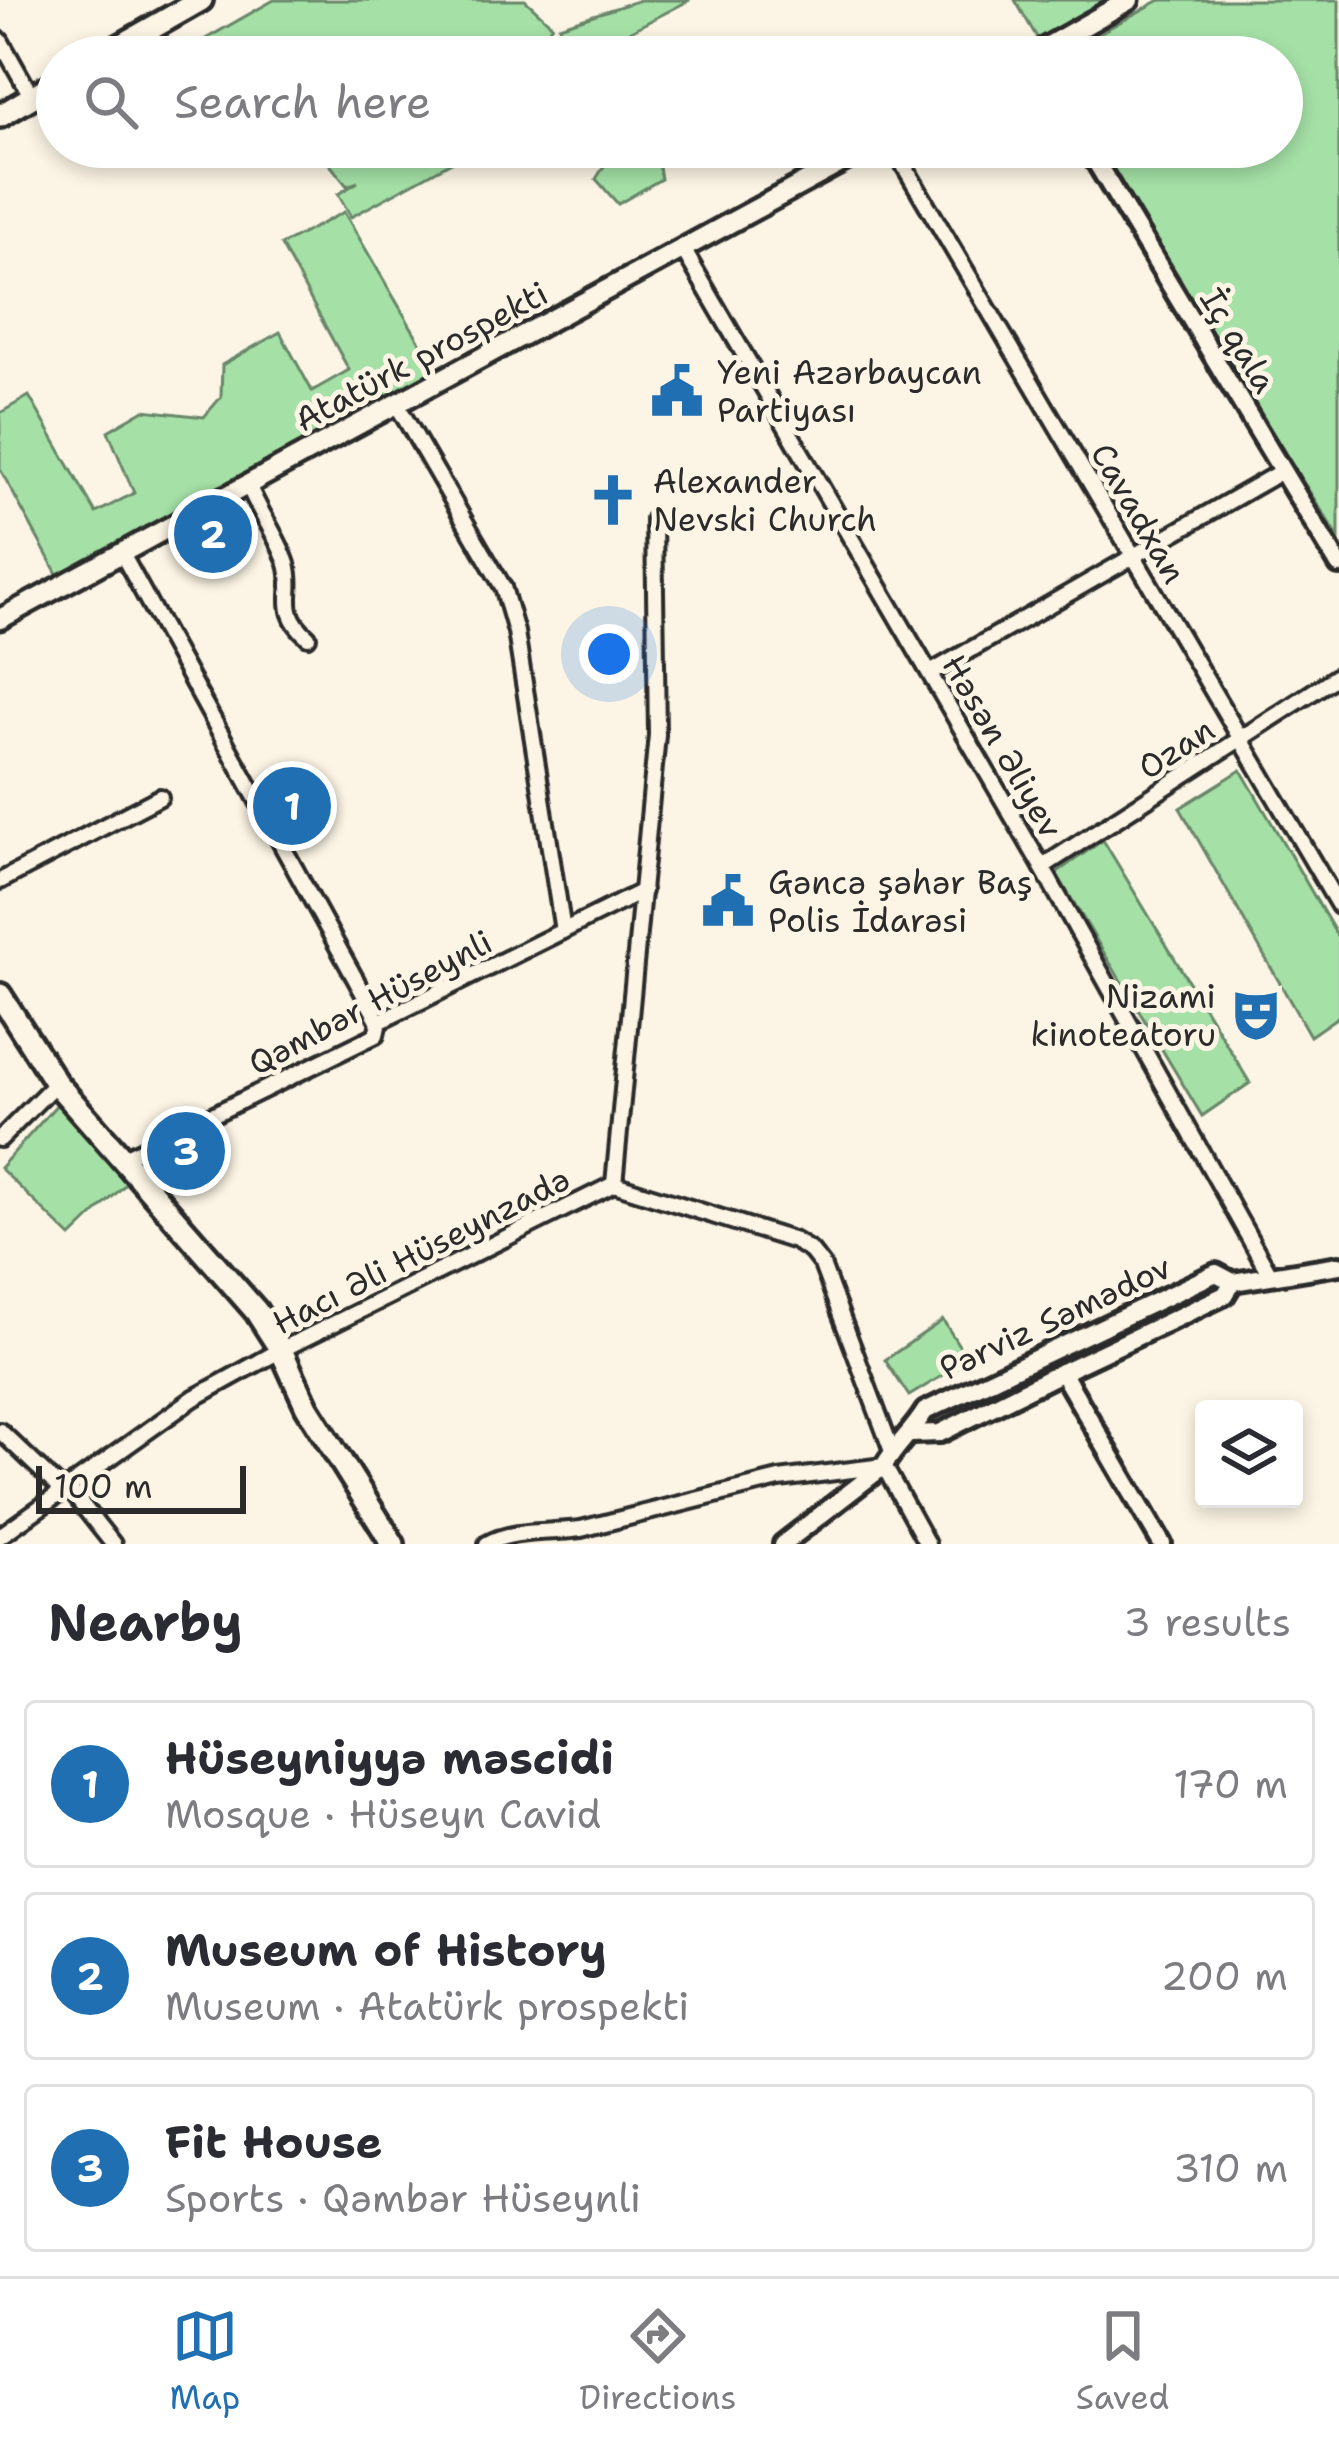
<!DOCTYPE html>
<html lang="en">
<head>
<meta charset="utf-8">
<style>
  :root { --surface:#fff; --page:#f7f7f7; --text:#2b2b33; --muted:#7c7c81; --line:#e1e1e2; --accent:#1f6fb2 }
  body { margin:0; font-family:"Shantell Sans",sans-serif; background:var(--page); color:var(--text) }
  .controls { position:absolute; right:36px; bottom:36px; display:grid; overflow:hidden; border-radius:12px; box-shadow:0 6px 18px #0003 }
  .controls button { width:108px; height:108px; display:grid; place-items:center; padding:0; border:0; border-bottom:3px solid var(--line); background:var(--surface); color:var(--text); font:60px sans-serif }
  .scale { position:absolute; left:36px; bottom:30px; width:210px; box-sizing:border-box; padding-left:12px; border:6px solid #2b2b2b; border-top:0; font-size:33px; line-height:42px; white-space:nowrap; color:#2b2b2b; -webkit-text-stroke:9px #fcf5e5; paint-order:stroke }
  .you { position:absolute; left:609px; top:654px; width:42px; height:42px; margin:-30px; border:9px solid #fff; border-radius:50%; background:#1a73e8; box-shadow:0 0 0 18px #1a73e833 }
  .badge { display:grid; place-items:center; width:78px; height:78px; border-radius:50%; background:var(--accent); color:#fff; font-size:39px; font-weight:700 }
  .pin { position:absolute; translate:-50% -50%; border:6px solid #fff; box-shadow:0 3px 12px #0006 }
  .list { margin:0; padding:0; list-style:none }
  h2 { display:flex; justify-content:space-between; align-items:center; height:156px; margin:0; padding:0 48px; font-size:51px }
  h2 small { font-size:39px; font-weight:400; color:var(--muted) }
  .list li { display:grid; grid-template-columns:78px 1fr auto; gap:36px; align-items:center; box-sizing:border-box; height:168px; margin:0 24px 24px; padding:0 24px; border:3px solid var(--line); border-radius:12px }
  .list b { display:block; font-size:45px; white-space:nowrap }
  .list p { margin:0; font-size:39px; white-space:nowrap; color:var(--muted) }
  .list em { font-size:39px; font-style:normal; color:var(--muted) }
  .icon { flex:none; width:66px; height:66px; fill:none; stroke:currentColor; stroke-width:2; stroke-linecap:round; stroke-linejoin:round }
  .map { position:relative; flex:none; width:1339px; height:1544px; overflow:hidden }
  .search { position:absolute; background:var(--surface); box-shadow:0 6px 18px #0003; left:36px; right:36px; top:36px; height:132px; display:flex; align-items:center; gap:30px; box-sizing:border-box; padding:0 42px; border-radius:66px; color:var(--muted); font-size:45px }
  .sheet { height:732px; background:var(--surface) }
  nav { display:flex; justify-content:space-around; align-items:center; box-sizing:border-box; height:168px; border-top:3px solid var(--line); background:var(--surface); font-size:33px; color:var(--muted) }
  nav a { display:grid; justify-items:center; gap:6px }
  nav .on { color:var(--accent) }
  .map>svg:first-child { display:block }
  .green { fill:#a5e1a7; stroke:#688669; stroke-width:3 }
  .lines { fill:none; stroke-linecap:round; stroke-linejoin:round }
  .minor-casing { stroke:#2b2b2b; stroke-width:22 }
  .tertiary-casing { stroke:#2b2b2b; stroke-width:26 }
  .secondary-casing { stroke:#2b2b2b; stroke-width:27 }
  .primary-casing { stroke:#2b2b2b; stroke-width:30 }
  .minor { stroke:#fcf5e5; stroke-width:14 }
  .tertiary { stroke:#fcf5e5; stroke-width:16 }
  .secondary { stroke:#fcf5e5; stroke-width:18 }
  .primary { stroke:#fcf5e5; stroke-width:21 }
  .labels { text-anchor:middle; stroke-width:10; stroke-linejoin:round; paint-order:stroke }
  .street-label { font-size:33px; fill:#2b2b2b; stroke:#fcf5e5 }
  .poi-label { font-size:33px; fill:#2b2b2b; stroke:#fcf5e5; text-anchor:start }
</style>
</head>
<body>
<div class="map">
<svg width="1339" height="1544" viewBox="0 0 1339 1544">
  <rect width="100%" height="100%" fill="#fcf5e5"/>
  <filter id="ink" filterUnits="userSpaceOnUse"><feTurbulence type="fractalNoise" baseFrequency=".00833" numOctaves="2"/><feDisplacementMap in="SourceGraphic" scale="24" xChannelSelector="R" yChannelSelector="G"/><feConvolveMatrix kernelMatrix="1 2 1 2 8 2 1 2 1" color-interpolation-filters="sRGB"/></filter>
  <g filter="url(#ink)">
    <g class="green">
      <polygon points="274,0 525,0 552,25 527,57 174,57"/>
      <polygon points="640,0 690,0 581,57 564,57 559,26"/>
      <polygon points="1015,0 1108,0 1039,41"/>
      <polygon points="1160,0 1339,0 1339,538 1090,147 1282,147 1282,57 1056,57"/>
      <polygon points="316,147 479,147 351,217 338,194 358,182 347,186"/>
      <polygon points="616,147 649,147 657,154 661,179 618,204 596,179"/>
      <polygon points="344,212 438,373 61,581 0,469 0,413 29,396 96,513 134,493 108,431 144,410 204,417 221,397 222,365 280,332 312,391 349,370 281,245"/>
      <polygon points="1241,770 1339,939 1339,1016 1310,1036 1180,808"/>
      <polygon points="1103,840 1250,1083 1202,1116 1056,873"/>
      <polygon points="60,1101 132,1178 71,1237 0,1168"/>
      <polygon points="943,1320 968,1360 909,1396 885,1360"/>
    </g>
    <g class="lines">
      <g class="minor-casing">
        <g id="minor">
          <polyline points="0,40 32,97"/>
          <polyline points="893,147 1339,906"/>
          <polyline points="683,249 1042,867 1270,1275"/>
          <polyline points="396,403 503,587 516,632 563,931"/>
          <path d="M248 484C258 511 278 536 287 564 296 594 276 609 308 637"/>
          <polyline points="121,552 379,1022"/>
          <polyline points="930,673 1282,471"/>
          <polyline points="1042,867 1339,675"/>
          <polyline points="0,881 160,797"/>
          <polyline points="0,1139 56,1083"/>
          <polyline points="122,1159 376,1035 379,1022 643,891"/>
          <polyline points="614,1184 657,735 654,519"/>
          <polyline points="614,1184 795,1241 811,1251 822,1265 892,1451"/>
          <polyline points="0,1431 63,1491"/>
          <polyline points="68,1487 113,1544"/>
          <polyline points="0,1536 194,1398 281,1350 614,1184"/>
          <path d="M487 1544C512 1529 552 1533 581 1529L779 1479 884 1466 927 1544"/>
        </g>
      </g>
      <g class="tertiary-casing">
        <g id="tertiary">
          <polyline points="1087,147 1339,565"/>
          <polyline points="1062,1372 1162,1544"/>
          <polyline points="911,1434 940,1433 1062,1372 1225,1295 1233,1282"/>
          <path d="M783 1544 884 1466C895 1446 913 1431 925 1411L1216 1273 1233 1282 1339 1265"/>
        </g>
      </g>
      <g class="secondary-casing">
        <g id="secondary">
          <polyline points="1029,57 1129,0"/>
          <polyline points="0,619 870,147"/>
        </g>
      </g>
      <g class="primary-casing">
        <g id="primary">
          <polyline points="101,57 201,0"/>
          <polyline points="0,116 57,82"/>
          <polyline points="0,995 56,1083 256,1311 281,1350 307,1407 393,1544"/>
        </g>
      </g>
      <use href="#minor" class="minor"/>
      <use href="#tertiary" class="tertiary"/>
      <use href="#secondary" class="secondary"/>
      <use href="#primary" class="primary"/>
    </g>
  </g>
  <defs>
    <g id="civic-bare" transform="scale(4.14)"><path d="M-.6-6.5H3V-4.5H.6V-3L4-1V1h2V6H-6V1h2V-1L-.6-3ZM-1.2 2.5V6h2.4V2.5Z" fill="#1f6fb2" stroke="#fcf5e5" stroke-width="2.5" paint-order="stroke"/></g>
    <g id="church-bare" transform="scale(4.14)"><path d="M-1.2-6h2.4v3.5h3.3v2.4h-3.3V6h-2.4V-.1h-3.3v-2.4h3.3Z" fill="#1f6fb2" stroke="#fcf5e5" stroke-width="2.5" paint-order="stroke"/></g>
    <g id="theatre-bare" transform="scale(4.14)"><path d="M-5-5.5Q0-4 5-5.5V0Q5 5 0 6Q-5 5-5 0ZM-3.3-2.5H-1v1.5H-3.3ZM1-2.5H3.3v1.5H1ZM-2.8 1Q0 5.5 2.8 1Z" fill="#1f6fb2" stroke="#fcf5e5" stroke-width="2.5" paint-order="stroke"/></g>
  </defs>
  <g fill-rule="evenodd">
    <use href="#civic-bare" x="677" y="391"/>
    <use href="#church-bare" x="613" y="500"/>
    <use href="#civic-bare" x="728" y="901"/>
    <use href="#theatre-bare" x="1256" y="1015"/>
  </g>
  <g class="labels">
    <g class="street-label">
      <text transform="translate(1239 340) rotate(59)" y="12">İç qala</text>
      <text transform="translate(421 356) rotate(-28)" y="12">Atatürk prospekti</text>
      <text transform="translate(1139 513) rotate(60)" y="12">Cavadxan</text>
      <text transform="translate(1003 746) rotate(60)" y="12">Həsən Əliyev</text>
      <text transform="translate(1176 748) rotate(-33)" y="12">Ozan</text>
      <text transform="translate(370 1002) rotate(-28)" y="12">Qəmbər Hüseynli</text>
      <text transform="translate(421 1250) rotate(-27)" y="12">Hacı Əli Hüseynzadə</text>
      <text transform="translate(1055 1317) rotate(-25)" y="12">Pərviz Səmədov</text>
    </g>
    <g class="poi-label">
      <text x="717" y="384">Yeni Azərbaycan<tspan x="717" dy="38">Partiyası</tspan></text>
      <text x="653" y="493">Alexander<tspan x="653" dy="38">Nevski Church</tspan></text>
      <text x="768" y="894">Gəncə şəhər Baş<tspan x="768" dy="38">Polis İdarəsi</tspan></text>
      <text x="1216" y="1008" text-anchor="end">Nizami<tspan x="1216" dy="38">kinoteatoru</tspan></text>
    </g>
  </g>
</svg>
<div class="controls">
<button><svg class="icon" aria-label="layers" viewBox="0 0 24 24"><path d="M12 4l9 5-9 5-9-5zM3 14l9 5 9-5"/></svg></button>
</div>
<div class="scale">100 m</div>
<div class="you"></div>
<div class="pin badge" style="left:292px;top:806px">1</div>
<div class="pin badge" style="left:213px;top:534px">2</div>
<div class="pin badge" style="left:186px;top:1151px">3</div>
<div class="search"><svg class="icon" aria-label="search" viewBox="0 0 24 24"><circle cx="10" cy="10" r="6"/><path d="M15 15l6 6"/></svg>Search here</div>
</div>
<section class="sheet">
<h2>Nearby<small>3 results</small></h2>
<ul class="list">
<li><span class="badge">1</span><div><b>Hüseyniyyə məscidi</b><p>Mosque · Hüseyn Cavid</p></div><em>170 m</em></li>
<li><span class="badge">2</span><div><b>Museum of History</b><p>Museum · Atatürk prospekti</p></div><em>200 m</em></li>
<li><span class="badge">3</span><div><b>Fit House</b><p>Sports · Qəmbər Hüseynli</p></div><em>310 m</em></li>
</ul>
</section>
<nav>
<a class="on"><svg class="icon" aria-label="map" viewBox="0 0 24 24"><path d="M3 6l6-2 6 2 6-2v14l-6 2-6-2-6 2zM9 4v14M15 6v14"/></svg>Map</a>
<a><svg class="icon" aria-label="directions" viewBox="0 0 24 24"><path d="M12 3l9 9-9 9-9-9zM9 14v-3h6M13 9l2 2-2 2"/></svg>Directions</a>
<a><svg class="icon" aria-label="saved" viewBox="0 0 24 24"><path d="M7 4h10v16l-5-4-5 4z"/></svg>Saved</a>
</nav>
</body>
</html>
